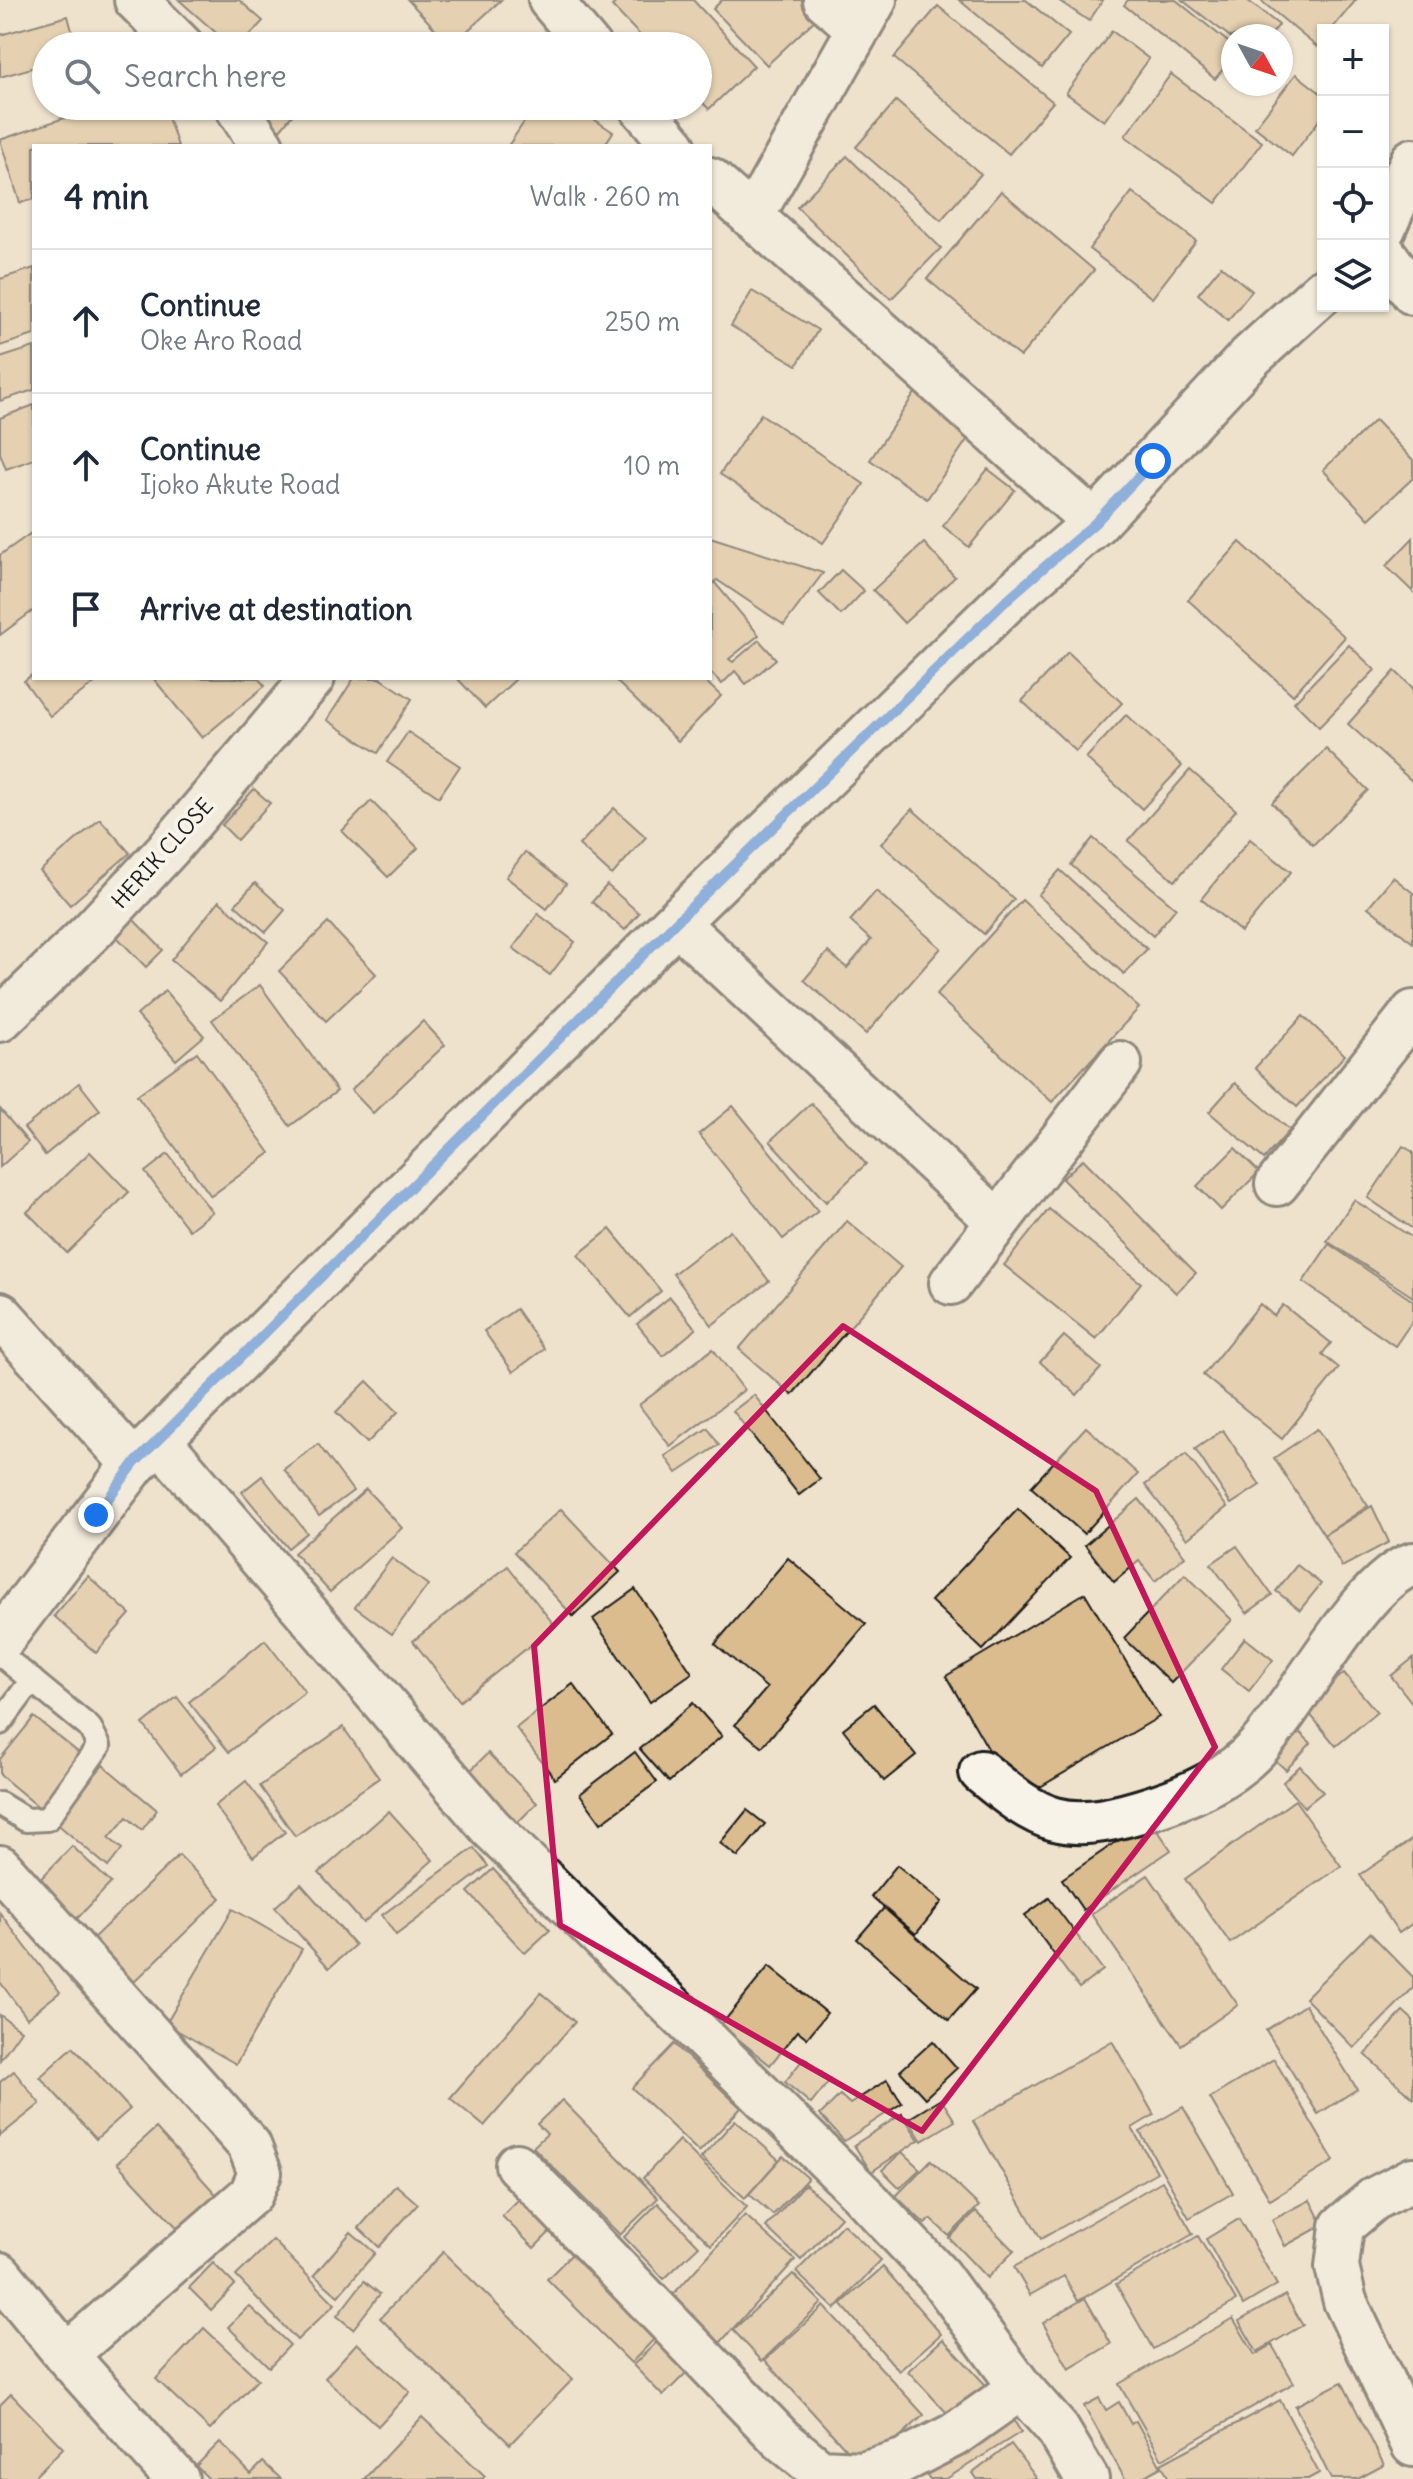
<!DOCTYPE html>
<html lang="en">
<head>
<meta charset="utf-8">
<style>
  :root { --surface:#fff; --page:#f6f6f7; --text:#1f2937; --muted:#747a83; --line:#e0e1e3 }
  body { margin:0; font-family:Delius,sans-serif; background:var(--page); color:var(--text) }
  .controls { position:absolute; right:24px; top:24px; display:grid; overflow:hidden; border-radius:0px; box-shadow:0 2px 6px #0004 }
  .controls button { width:72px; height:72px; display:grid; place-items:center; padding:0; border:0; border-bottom:2px solid var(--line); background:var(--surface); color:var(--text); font:40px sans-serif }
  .compass { position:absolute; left:1221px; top:24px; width:72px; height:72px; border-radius:50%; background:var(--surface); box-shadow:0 2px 6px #0004; rotate:130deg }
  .stop { position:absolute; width:24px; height:24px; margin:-18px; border:6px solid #1a73e8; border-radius:50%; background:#fff }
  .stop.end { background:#1a73e8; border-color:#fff; box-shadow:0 2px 8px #0008 }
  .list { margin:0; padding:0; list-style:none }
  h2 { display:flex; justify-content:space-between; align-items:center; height:104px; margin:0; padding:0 32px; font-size:34px }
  h2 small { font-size:26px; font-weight:400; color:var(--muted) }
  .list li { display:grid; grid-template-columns:52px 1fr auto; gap:24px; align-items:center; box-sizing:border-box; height:144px; padding:0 32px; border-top:2px solid var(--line) }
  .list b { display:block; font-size:30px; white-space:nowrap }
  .list p { margin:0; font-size:26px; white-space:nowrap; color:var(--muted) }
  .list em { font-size:26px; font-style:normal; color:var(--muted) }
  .icon { flex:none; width:44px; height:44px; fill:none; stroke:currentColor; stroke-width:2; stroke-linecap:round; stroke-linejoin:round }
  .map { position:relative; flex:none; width:1413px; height:2479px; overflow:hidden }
  .search { position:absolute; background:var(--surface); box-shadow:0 2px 6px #0004; left:32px; top:32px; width:680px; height:88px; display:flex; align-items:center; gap:20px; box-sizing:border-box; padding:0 28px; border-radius:44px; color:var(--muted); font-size:30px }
  .panel { position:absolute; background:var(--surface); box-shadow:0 2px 6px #0004; left:32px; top:144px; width:680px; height:536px; border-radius:0px }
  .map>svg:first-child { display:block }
  .building { fill:#dabc8e; stroke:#1c1c1c; stroke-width:2 }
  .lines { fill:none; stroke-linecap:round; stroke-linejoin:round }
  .service-casing { stroke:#1c1c1c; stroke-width:28 }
  .minor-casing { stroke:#1c1c1c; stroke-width:48 }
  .secondary-casing { stroke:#1c1c1c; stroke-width:50 }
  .service { stroke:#f7f3e8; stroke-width:22 }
  .minor { stroke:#f7f3e8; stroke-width:42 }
  .secondary { stroke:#f7f3e8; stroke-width:44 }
  .route { stroke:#1a73e8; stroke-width:10 }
  .marked { fill:none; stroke:#c2185b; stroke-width:6; stroke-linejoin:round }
  .labels { text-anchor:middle; stroke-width:8; stroke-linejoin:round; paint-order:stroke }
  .street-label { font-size:22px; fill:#1c1c1c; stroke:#f7f3e8 }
</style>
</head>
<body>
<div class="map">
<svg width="1413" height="2479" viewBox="0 0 1413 2479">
  <rect width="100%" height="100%" fill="#eee2cd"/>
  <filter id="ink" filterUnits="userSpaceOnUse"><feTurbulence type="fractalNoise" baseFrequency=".0125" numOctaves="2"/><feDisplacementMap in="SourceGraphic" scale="16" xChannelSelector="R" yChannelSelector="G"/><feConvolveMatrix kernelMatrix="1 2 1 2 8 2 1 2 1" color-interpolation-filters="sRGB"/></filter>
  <g filter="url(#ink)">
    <g class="building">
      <polygon points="179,0 239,0 263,21 240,46 231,46"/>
      <polygon points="408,0 501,0 451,46"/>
      <polygon points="619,0 693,0 754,66 709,109 698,98 698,46 650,46 612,6"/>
      <polygon points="722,0 802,0 818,17 767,65 713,9"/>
      <polygon points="959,0 1026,0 1069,35 1042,68"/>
      <polygon points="1058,0 1103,0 1089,21"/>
      <polygon points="1128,0 1176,0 1233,46 1233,57 1215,79 1124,5"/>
      <polygon points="1182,0 1247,0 1279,25 1270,36 1233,36 1233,39"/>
      <polygon points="1260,0 1356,0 1331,30 1323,30 1323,39 1317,47"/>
      <polygon points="938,6 1053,102 1009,154 894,58"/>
      <polygon points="68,16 76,46 46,46 46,64 0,77 0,35"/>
      <polygon points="1112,31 1149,59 1104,121 1066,93"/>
      <polygon points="1171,74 1262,142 1216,203 1125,136"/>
      <polygon points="1296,74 1323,95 1323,115 1292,156 1255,127"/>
      <polygon points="896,101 981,174 941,220 856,147"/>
      <polygon points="99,106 164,106 178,146 34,146 34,199 20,203 0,140"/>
      <polygon points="259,106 284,106 293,114 280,130 256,109"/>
      <polygon points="535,106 574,106 613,132 604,146 508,146"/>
      <polygon points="847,156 941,248 891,299 797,207"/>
      <polygon points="1001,191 1094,270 1020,357 927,279"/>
      <polygon points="1132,192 1196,241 1152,298 1089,249"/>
      <polygon points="1221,266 1252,291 1228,320 1198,294"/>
      <polygon points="34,268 34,335 0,346 0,279"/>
      <polygon points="752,291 818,330 797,365 731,326"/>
      <polygon points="34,347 34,390 0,401 0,358"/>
      <polygon points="915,393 973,431 927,499 870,460"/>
      <polygon points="34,405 34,459 6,469 0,453 0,418"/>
      <polygon points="761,414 864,484 823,543 720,474"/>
      <polygon points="1375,420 1413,460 1413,478 1369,519 1323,470"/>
      <polygon points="988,469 1015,490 969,547 943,526"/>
      <polygon points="34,531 34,610 0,635 0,555"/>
      <polygon points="710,537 823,573 784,625 717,580 714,582 759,635 729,659 733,662 759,640 776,659 746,684 735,671 722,684 710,672"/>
      <polygon points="1413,538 1413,592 1386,566"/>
      <polygon points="1240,542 1345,637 1293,695 1188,600"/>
      <polygon points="924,543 955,577 904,623 873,590"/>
      <polygon points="841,570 864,591 841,615 819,593"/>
      <polygon points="1349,645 1375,670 1319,727 1294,702"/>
      <polygon points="1068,652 1122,703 1076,751 1022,701"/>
      <polygon points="1395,671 1413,688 1413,782 1348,724"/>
      <polygon points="34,673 34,678 101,678 50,716 24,681"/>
      <polygon points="153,678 258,678 265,686 202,738"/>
      <polygon points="354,678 380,678 412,699 378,753 327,720"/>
      <polygon points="457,678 517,678 485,708"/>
      <polygon points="613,678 702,678 721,696 678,741"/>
      <polygon points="1126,715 1182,766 1142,809 1086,758"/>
      <polygon points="408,732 460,766 439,797 387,762"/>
      <polygon points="1326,749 1368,790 1313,845 1272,803"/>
      <polygon points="1190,770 1236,810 1175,881 1128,841"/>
      <polygon points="254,789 270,803 237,840 222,825"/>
      <polygon points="371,801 418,848 388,877 342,831"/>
      <polygon points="614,808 646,837 612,875 579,845"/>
      <polygon points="912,809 1014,899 984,934 881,844"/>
      <polygon points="100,819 130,853 70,905 40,871"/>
      <polygon points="1093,838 1176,908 1153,936 1071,865"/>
      <polygon points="1250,839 1291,872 1241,932 1201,899"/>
      <polygon points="525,852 566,884 547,909 506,877"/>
      <polygon points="1060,870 1147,949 1124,974 1038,895"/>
      <polygon points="1393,877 1413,893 1413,943 1368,907"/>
      <polygon points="255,883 285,910 266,932 235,905"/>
      <polygon points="607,885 639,913 625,930 592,902"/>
      <polygon points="876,891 941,948 866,1034 804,980 828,952 847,968 871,940 850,921"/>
      <polygon points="1022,900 1139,1008 1052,1102 936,995"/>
      <polygon points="219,901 268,942 220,1001 171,960"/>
      <polygon points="538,914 575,942 550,975 513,948"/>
      <polygon points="132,918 163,950 146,967 114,934"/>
      <polygon points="328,923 376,974 326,1021 279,971"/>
      <polygon points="260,985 337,1091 290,1126 212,1020"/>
      <polygon points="165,991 204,1036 176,1060 137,1015"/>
      <polygon points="1303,1016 1345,1055 1297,1107 1255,1068"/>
      <polygon points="423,1021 445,1045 373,1113 351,1090"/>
      <polygon points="197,1052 270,1153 211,1196 137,1095"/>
      <polygon points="79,1083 100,1110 45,1155 24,1128"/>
      <polygon points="1235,1083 1290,1130 1264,1159 1209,1112"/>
      <polygon points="811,1103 866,1164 826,1202 770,1141"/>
      <polygon points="733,1106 818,1211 783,1239 699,1134"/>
      <polygon points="0,1109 28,1142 0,1167"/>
      <polygon points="1403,1146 1413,1152 1413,1229 1368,1198"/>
      <polygon points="1235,1148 1259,1172 1221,1210 1197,1186"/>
      <polygon points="90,1152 129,1192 67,1253 27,1212"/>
      <polygon points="168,1154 212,1212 189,1230 145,1172"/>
      <polygon points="1083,1159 1196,1273 1176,1293 1062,1179"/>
      <polygon points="1354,1200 1413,1238 1413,1297 1327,1241"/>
      <polygon points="1049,1209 1141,1283 1096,1339 1004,1265"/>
      <polygon points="847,1221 901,1267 792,1395 739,1349"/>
      <polygon points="610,1229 661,1291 630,1317 578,1255"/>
      <polygon points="730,1230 769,1281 712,1325 673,1274"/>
      <polygon points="1329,1244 1413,1301 1413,1320 1395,1346 1303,1282"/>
      <polygon points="670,1297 696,1329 663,1356 637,1324"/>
      <polygon points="1260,1304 1274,1316 1283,1305 1331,1343 1322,1354 1339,1368 1282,1439 1203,1375"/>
      <polygon points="516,1309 544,1349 513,1372 484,1331"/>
      <polygon points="1064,1336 1101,1368 1077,1395 1040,1362"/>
      <polygon points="713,1349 744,1390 670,1446 639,1405"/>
      <polygon points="367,1381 398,1412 367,1443 336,1412"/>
      <polygon points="754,1395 820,1479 799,1495 733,1411"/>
      <polygon points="1086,1427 1138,1474 1084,1534 1031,1487"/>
      <polygon points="708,1428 719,1445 677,1473 665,1456"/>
      <polygon points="1317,1429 1368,1506 1324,1535 1274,1458"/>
      <polygon points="1223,1430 1260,1485 1231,1504 1195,1449"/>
      <polygon points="318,1444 353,1491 319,1516 284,1469"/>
      <polygon points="1186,1454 1227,1507 1187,1539 1145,1485"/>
      <polygon points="262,1476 307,1533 288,1548 242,1492"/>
      <polygon points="366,1489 402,1528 330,1592 294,1553"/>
      <polygon points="1139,1499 1185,1556 1155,1581 1139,1561 1114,1582 1085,1545"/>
      <polygon points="1372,1506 1389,1542 1342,1567 1324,1535"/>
      <polygon points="561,1509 620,1572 573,1616 514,1552"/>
      <polygon points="1018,1509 1070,1558 983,1650 931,1601"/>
      <polygon points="1237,1546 1272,1595 1247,1613 1211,1564"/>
      <polygon points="392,1558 428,1585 392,1634 355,1607"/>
      <polygon points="788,1558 866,1624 762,1747 735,1725 767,1688 715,1644"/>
      <polygon points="1297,1565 1321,1584 1300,1610 1276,1591"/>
      <polygon points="508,1566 555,1626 460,1701 413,1641"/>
      <polygon points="1185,1574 1232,1620 1171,1683 1124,1638"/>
      <polygon points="88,1576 130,1614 96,1653 54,1616"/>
      <polygon points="635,1589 692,1673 650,1702 593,1619"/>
      <polygon points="1085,1593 1159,1717 1018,1800 946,1676"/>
      <polygon points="1245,1638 1273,1660 1249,1691 1221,1669"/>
      <polygon points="265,1640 305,1692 229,1752 189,1702"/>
      <polygon points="1413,1658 1413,1704 1391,1676"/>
      <polygon points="1344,1673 1377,1712 1336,1746 1304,1707"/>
      <polygon points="573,1684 612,1734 555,1779 516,1728"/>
      <polygon points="177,1697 216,1747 181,1774 143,1724"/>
      <polygon points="693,1703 722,1736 669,1782 640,1749"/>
      <polygon points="874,1704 916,1755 884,1781 843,1729"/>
      <polygon points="34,1717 84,1757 41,1809 0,1775 0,1759"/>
      <polygon points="1289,1722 1311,1743 1286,1770 1263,1749"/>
      <polygon points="343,1727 379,1778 295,1836 260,1786"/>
      <polygon points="635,1752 657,1782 601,1823 580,1794"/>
      <polygon points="488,1753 537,1803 516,1824 467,1774"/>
      <polygon points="103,1765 157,1810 142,1830 127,1817 109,1838 122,1849 108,1867 55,1822"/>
      <polygon points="1300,1766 1323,1792 1304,1807 1283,1782"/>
      <polygon points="246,1781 285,1832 253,1857 215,1806"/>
      <polygon points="1295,1800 1341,1866 1230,1943 1185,1879"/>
      <polygon points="747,1810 765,1824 738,1857 720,1843"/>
      <polygon points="389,1811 433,1860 363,1923 319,1873"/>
      <polygon points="1150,1819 1171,1850 1083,1910 1062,1879"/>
      <polygon points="1413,1839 1413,1923 1399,1933 1360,1875"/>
      <polygon points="72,1846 111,1883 70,1926 31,1889"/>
      <polygon points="474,1848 488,1866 396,1935 382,1915"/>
      <polygon points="179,1855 221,1898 129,1987 87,1944"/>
      <polygon points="897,1865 942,1902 916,1934 871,1897"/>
      <polygon points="493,1869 550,1930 525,1953 468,1892"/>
      <polygon points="1148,1875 1238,2005 1181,2045 1091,1914"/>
      <polygon points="301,1884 355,1945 329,1968 275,1907"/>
      <polygon points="1049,1898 1103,1970 1079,1988 1025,1915"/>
      <polygon points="884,1908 976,1989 949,2020 857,1939"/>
      <polygon points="233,1909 302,1949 236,2064 166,2024"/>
      <polygon points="0,1913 60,1992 27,2018 0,1982"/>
      <polygon points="1370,1933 1413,1977 1413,1988 1354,2048 1305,1998"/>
      <polygon points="769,1966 827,2013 807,2038 798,2031 770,2065 721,2025"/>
      <polygon points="541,1993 575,2022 484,2126 450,2098"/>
      <polygon points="1305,2005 1357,2089 1318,2114 1266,2030"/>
      <polygon points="1403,2011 1413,2020 1413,2098 1365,2055"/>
      <polygon points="0,2015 21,2030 0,2060"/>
      <polygon points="933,2041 957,2068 925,2098 900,2071"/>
      <polygon points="1112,2041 1154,2115 1132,2128 1157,2172 1041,2239 973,2121"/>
      <polygon points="674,2044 741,2108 699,2152 632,2088"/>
      <polygon points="73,2047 130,2109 96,2139 40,2077"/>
      <polygon points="804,2058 830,2080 811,2104 785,2082"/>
      <polygon points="1274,2059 1334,2161 1270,2200 1210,2098"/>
      <polygon points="14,2071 40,2104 0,2136 0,2082"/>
      <polygon points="887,2080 902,2103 844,2141 820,2115 840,2095 850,2104"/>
      <polygon points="941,2099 955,2121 922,2141 908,2119"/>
      <polygon points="562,2100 658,2198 620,2235 533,2147 547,2134 537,2124"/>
      <polygon points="1183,2107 1233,2193 1189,2218 1140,2132"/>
      <polygon points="902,2114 919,2140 871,2172 854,2145"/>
      <polygon points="735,2120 779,2160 745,2198 701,2158"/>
      <polygon points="156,2128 222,2201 185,2236 117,2163"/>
      <polygon points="679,2140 747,2207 711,2245 643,2178"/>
      <polygon points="902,2152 920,2169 900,2188 882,2170"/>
      <polygon points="783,2156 808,2178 773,2215 749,2194"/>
      <polygon points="931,2160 979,2206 949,2236 931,2219 925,2224 896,2196"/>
      <polygon points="1162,2181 1193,2234 1078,2301 1064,2276 1030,2295 1014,2267"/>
      <polygon points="805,2184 841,2217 801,2260 766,2227"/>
      <polygon points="396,2185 418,2204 379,2247 359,2228"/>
      <polygon points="523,2195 555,2227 534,2248 502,2216"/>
      <polygon points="1310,2200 1323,2225 1285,2246 1272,2220"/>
      <polygon points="658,2203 699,2246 664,2279 624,2237"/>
      <polygon points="976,2212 1014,2251 987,2278 949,2238"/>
      <polygon points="745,2215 795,2260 720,2343 670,2298"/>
      <polygon points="1239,2219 1277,2285 1243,2305 1206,2239"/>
      <polygon points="843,2224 881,2260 835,2309 796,2272"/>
      <polygon points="351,2232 375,2253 338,2296 314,2275"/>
      <polygon points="1198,2236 1236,2301 1153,2349 1116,2284"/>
      <polygon points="273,2240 335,2304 297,2340 236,2276"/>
      <polygon points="576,2250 659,2334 631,2363 547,2279"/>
      <polygon points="443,2252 573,2379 510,2444 380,2318"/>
      <polygon points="213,2263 235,2285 211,2310 189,2288"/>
      <polygon points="883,2267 941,2334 899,2371 841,2304"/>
      <polygon points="793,2274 822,2303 762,2361 733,2330"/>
      <polygon points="364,2281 380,2294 353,2329 337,2316"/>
      <polygon points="1285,2295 1303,2325 1257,2352 1239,2321"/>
      <polygon points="1085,2298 1111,2344 1069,2369 1043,2323"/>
      <polygon points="249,2306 290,2345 269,2367 228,2327"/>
      <polygon points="824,2306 924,2415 864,2469 765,2360"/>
      <polygon points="1233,2318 1255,2355 1272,2345 1294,2383 1162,2459 1119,2384"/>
      <polygon points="204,2328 258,2379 210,2430 156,2379"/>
      <polygon points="662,2337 692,2367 663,2396 633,2365"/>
      <polygon points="943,2339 995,2395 960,2427 908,2371"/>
      <polygon points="357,2343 410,2392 378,2426 325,2378"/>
      <polygon points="1342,2382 1384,2465 1358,2479 1331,2479 1295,2406"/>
      <polygon points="11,2394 63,2448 32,2479 0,2479 0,2405"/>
      <polygon points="1099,2398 1106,2410 1119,2402 1131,2424 1136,2421 1161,2467 1139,2479 1125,2479 1084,2406"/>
      <polygon points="1280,2400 1319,2473 1308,2479 1169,2479 1161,2464"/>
      <polygon points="1006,2408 1021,2432 946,2479 929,2479 918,2462"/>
      <polygon points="422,2417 485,2476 482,2479 364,2479"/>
      <polygon points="220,2442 251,2474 263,2462 281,2479 209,2479 196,2466"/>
      <polygon points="1011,2444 1037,2479 977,2479 973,2473"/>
    </g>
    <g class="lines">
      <g class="service-casing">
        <g id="service">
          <polyline points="0,1654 90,1728 99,1746 47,1819 26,1820 0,1804"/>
          <polyline points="0,1723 32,1680"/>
        </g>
      </g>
      <g class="minor-casing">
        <g id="minor">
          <polyline points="136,0 182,46"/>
          <polyline points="550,0 589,46"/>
          <polyline points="825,0 857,28"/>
          <polyline points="236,106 262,146"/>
          <polyline points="640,106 674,146"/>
          <polyline points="710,179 1095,523"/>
          <polyline points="752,217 875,0"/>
          <polyline points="1383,252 1413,293"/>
          <polyline points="676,922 997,1221"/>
          <polyline points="0,1020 93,930 169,848 313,678"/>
          <polyline points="1277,1184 1413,1012"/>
          <polyline points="951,1283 1120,1063"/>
          <polyline points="160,1441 490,1827 862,2194 939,2276 1021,2388 1058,2430 1087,2479"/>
          <path d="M981 1772C1041 1822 1064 1834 1141 1811 1183 1799 1227 1781 1257 1748 1297 1706 1361 1580 1413 1564"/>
          <polyline points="0,1867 249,2145 260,2173 251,2194 66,2355"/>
          <polyline points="517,2165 781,2439 820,2471 862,2473 903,2461 954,2435 1021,2388"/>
          <polyline points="1413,2179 1374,2199 1342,2226 1337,2267 1345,2301 1413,2445"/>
          <polyline points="0,2274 66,2355 177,2479"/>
        </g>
      </g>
      <g class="secondary-casing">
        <g id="secondary">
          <polyline points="1383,228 1413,161"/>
          <polyline points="0,1315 134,1464"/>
          <polyline points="0,1641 134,1464 676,922 1011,596 1095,523 1250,357 1323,291"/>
        </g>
      </g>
      <use href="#service" class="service"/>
      <use href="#minor" class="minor"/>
      <use href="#secondary" class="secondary"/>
    </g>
  </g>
  <g class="lines" filter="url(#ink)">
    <polyline class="route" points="96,1515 134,1464 676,922 1011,596 1095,523 1153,461"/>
  </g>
  <path d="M0 0H1413V2479H0ZM843 1326 1096 1491 1215 1747 922 2131 560 1925 534 1646Z" fill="#eee2cd" fill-opacity=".55" fill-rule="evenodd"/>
  <path class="marked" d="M843 1326 1096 1491 1215 1747 922 2131 560 1925 534 1646Z"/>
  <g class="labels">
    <g class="street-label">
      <text transform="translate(162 853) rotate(-48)" y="8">HERIK CLOSE</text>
    </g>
  </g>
</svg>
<div class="controls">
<button>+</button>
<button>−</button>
<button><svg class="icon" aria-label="locate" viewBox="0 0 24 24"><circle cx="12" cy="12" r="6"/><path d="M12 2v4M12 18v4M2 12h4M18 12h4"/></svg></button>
<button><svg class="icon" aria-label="layers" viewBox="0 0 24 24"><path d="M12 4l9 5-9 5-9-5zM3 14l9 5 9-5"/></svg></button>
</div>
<svg class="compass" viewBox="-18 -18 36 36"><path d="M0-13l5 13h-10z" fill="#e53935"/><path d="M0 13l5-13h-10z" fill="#747a83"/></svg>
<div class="stop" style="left:1153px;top:461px"></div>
<div class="stop end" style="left:96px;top:1515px"></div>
<div class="search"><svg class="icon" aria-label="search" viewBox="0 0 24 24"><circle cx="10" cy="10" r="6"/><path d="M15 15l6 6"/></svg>Search here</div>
<section class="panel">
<h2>4 min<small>Walk · 260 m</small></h2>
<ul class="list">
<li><svg class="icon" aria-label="ahead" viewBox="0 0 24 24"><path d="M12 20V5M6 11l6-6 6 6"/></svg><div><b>Continue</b><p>Oke Aro Road</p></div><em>250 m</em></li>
<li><svg class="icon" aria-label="ahead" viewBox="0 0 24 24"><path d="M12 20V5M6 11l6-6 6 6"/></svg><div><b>Continue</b><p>Ijoko Akute Road</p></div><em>10 m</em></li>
<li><svg class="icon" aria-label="arrive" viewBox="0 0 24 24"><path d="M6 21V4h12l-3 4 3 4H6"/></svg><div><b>Arrive at destination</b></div></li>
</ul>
</section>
</div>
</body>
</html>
